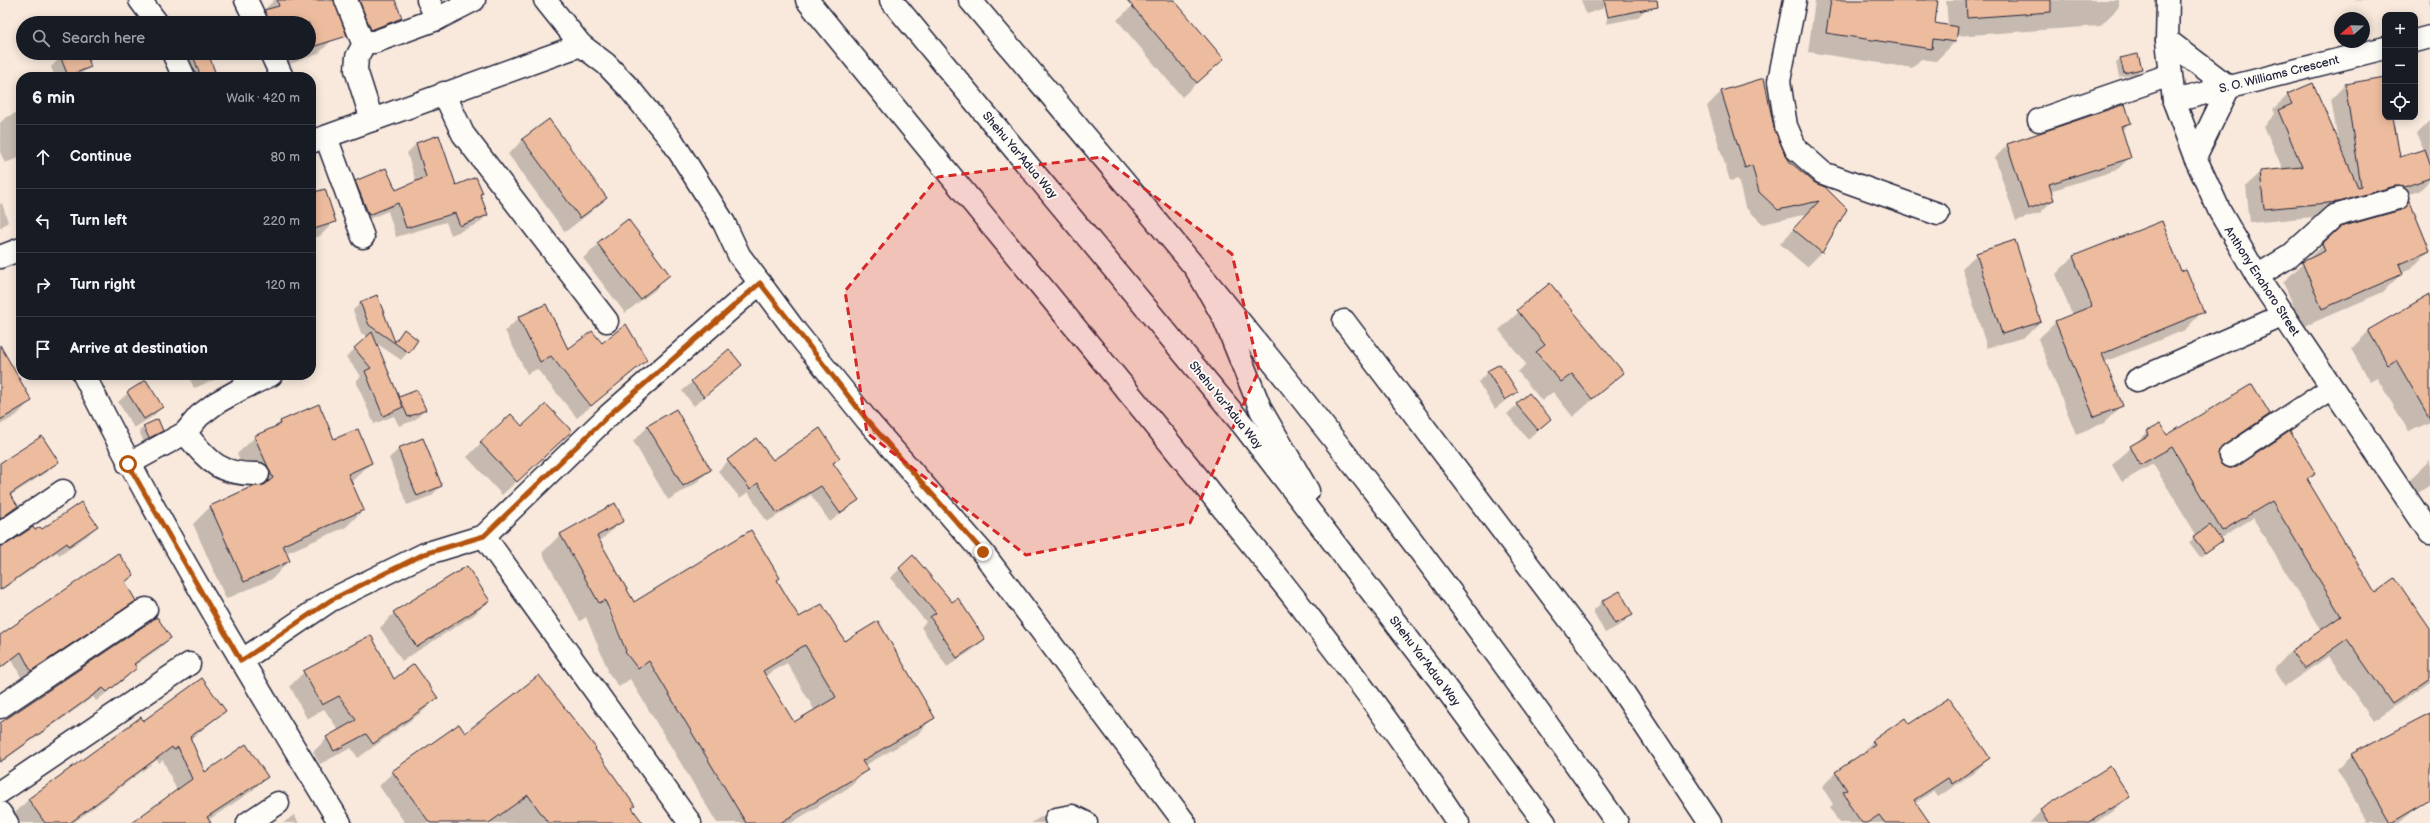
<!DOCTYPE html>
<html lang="en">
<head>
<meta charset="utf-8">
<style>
  :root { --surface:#171b24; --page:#242831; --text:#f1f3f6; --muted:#9ea1a6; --line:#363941 }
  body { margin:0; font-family:"Balsamiq Sans",sans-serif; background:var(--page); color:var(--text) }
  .controls { position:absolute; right:12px; top:12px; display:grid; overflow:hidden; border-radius:8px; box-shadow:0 2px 10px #0003 }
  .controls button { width:36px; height:36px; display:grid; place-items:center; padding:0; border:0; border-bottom:1px solid var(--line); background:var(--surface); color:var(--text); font:20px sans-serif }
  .compass { position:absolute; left:2334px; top:12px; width:36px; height:36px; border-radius:50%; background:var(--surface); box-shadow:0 2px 10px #0003; rotate:250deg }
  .stop { position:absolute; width:12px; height:12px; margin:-9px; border:3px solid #b45309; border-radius:50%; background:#fff }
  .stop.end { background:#b45309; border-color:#fff; box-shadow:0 1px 4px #0008 }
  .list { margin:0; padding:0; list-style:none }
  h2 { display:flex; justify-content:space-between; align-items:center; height:52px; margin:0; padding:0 16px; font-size:17px }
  h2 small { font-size:13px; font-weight:400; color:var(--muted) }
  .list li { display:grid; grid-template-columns:26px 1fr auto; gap:12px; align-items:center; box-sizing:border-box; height:64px; padding:0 16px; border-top:1px solid var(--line) }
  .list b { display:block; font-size:15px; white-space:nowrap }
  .list em { font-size:13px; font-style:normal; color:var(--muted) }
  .icon { flex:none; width:22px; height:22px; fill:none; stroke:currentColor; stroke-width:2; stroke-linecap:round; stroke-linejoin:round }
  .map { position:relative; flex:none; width:2430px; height:823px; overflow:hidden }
  .search { position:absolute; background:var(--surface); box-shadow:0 2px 10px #0003; left:16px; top:16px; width:300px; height:44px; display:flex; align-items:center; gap:10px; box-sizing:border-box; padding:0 14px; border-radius:22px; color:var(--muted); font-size:15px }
  .panel { position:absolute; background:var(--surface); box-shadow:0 2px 10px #0003; left:16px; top:72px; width:300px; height:308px; border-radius:16px }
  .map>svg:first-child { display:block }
  .shadow { fill:#0003; fill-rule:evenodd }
  .building { fill:#edbc9e; stroke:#22223b; fill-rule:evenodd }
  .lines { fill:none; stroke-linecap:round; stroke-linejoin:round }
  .minor-casing { stroke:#22223b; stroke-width:25 }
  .highway-casing { stroke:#22223b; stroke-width:25 }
  .minor { stroke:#fdfcf7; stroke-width:22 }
  .highway { stroke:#fdfcf7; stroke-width:22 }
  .route { stroke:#b45309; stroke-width:5 }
  .marked { fill:#d62828; fill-opacity:0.2; stroke:#d62828; stroke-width:3; stroke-dasharray:8 5; stroke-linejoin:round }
  .labels { text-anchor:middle; stroke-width:4; stroke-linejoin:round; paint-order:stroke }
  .street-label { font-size:12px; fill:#22223b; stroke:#fdfcf7 }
</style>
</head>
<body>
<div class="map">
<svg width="2430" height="823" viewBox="0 0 2430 823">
  <rect width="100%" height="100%" fill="#f8e9dc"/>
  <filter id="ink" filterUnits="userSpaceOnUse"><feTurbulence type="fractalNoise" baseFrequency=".025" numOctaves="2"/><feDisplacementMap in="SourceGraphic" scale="8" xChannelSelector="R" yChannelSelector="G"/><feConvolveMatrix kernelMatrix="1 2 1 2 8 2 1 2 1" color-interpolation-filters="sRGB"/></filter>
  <g filter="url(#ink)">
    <g class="shadow">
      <polygon points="274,0 319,0 332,40 318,54 281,67 276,53 309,53 309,23 266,23 262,12"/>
      <polygon points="329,0 394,0 401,18 388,32 358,42 340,3"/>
      <polygon points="1139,0 1173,0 1223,59 1182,97 1117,20"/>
      <polygon points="1581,0 1651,0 1646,9 1637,18 1606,24 1610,1 1602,9 1586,14"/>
      <polygon points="1815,0 1937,0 1933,24 1948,26 1946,0 2119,0 2119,7 2100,26 1956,36 1955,42 1936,61 1921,59 1912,68 1808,52"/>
      <polygon points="2355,0 2372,0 2355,1"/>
      <polygon points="2428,0 2430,0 2430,11"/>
      <polygon points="194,19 195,23 182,23"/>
      <polygon points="71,53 85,53 90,66 78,77 55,77 51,67 61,57"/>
      <polygon points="178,53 206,53 216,77 187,77"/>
      <polygon points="2121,59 2141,69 2136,74 2119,77 2116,63"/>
      <polygon points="2385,78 2385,117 2392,117 2399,158 2423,151 2417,134 2430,121 2430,180 2419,191 2389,201 2323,216 2250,223 2246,186 2261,172 2283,170 2264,126 2275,114 2273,109 2288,95 2338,141 2331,99 2345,85"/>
      <polygon points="1721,92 1773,128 1784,155 1790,163 1846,210 1821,253 1807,267 1780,244 1807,214 1763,224 1745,207 1738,179 1730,181 1707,106"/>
      <polygon points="2124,105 2130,122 2121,131 2129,158 2117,170 2050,191 2053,200 2040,213 2016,221 1995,158 2007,145"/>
      <polygon points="21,111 21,157 5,163 0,152 0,123 6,117"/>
      <polygon points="549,120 606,198 591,212 565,232 508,154 523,140"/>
      <polygon points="438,137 455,186 481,193 479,195 487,215 478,224 451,235 446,222 396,237 388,211 359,223 347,191 356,181 395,191 416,182 407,153 416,144"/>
      <polygon points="311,194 335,221 320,236 311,239"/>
      <polygon points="2,203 8,222 0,228 0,204"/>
      <polygon points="2410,203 2430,250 2411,269 2402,273 2383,292 2303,327 2283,282 2323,245 2402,211"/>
      <polygon points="627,220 669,275 655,290 625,313 583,258"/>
      <polygon points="2162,223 2180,272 2202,312 2185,330 2104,362 2122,405 2104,423 2076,434 2038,339 2056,322 2072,315 2056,274 2073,257"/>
      <polygon points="1977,254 2040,322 2025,337 1987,348 1962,268"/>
      <polygon points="1550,284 1623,373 1573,417 1553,392 1542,401 1518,372 1526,364 1499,330"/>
      <polygon points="2430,295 2430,422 2409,432 2377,378 2370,382 2351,349 2369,331"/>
      <polygon points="361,303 394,341 404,331 408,352 401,360 376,343 399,399 425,410 415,420 399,426 394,416 374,424 356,381 361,376 346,357 368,337 361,333 353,310"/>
      <polygon points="519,318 568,351 602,345 646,360 577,418 537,369 527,374 505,331"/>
      <polygon points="0,347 31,400 17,415 0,425"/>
      <polygon points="728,350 741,365 694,406 682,391"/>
      <polygon points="1488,372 1516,392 1495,409 1478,382"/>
      <polygon points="188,375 227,375 194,388"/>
      <polygon points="128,393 162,407 152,417 134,428 118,402"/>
      <polygon points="1529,394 1550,419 1528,439 1507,414"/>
      <polygon points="318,405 334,440 371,463 351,482 363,510 346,527 286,553 289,561 272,579 226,599 193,524 211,506 252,488 237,454 255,437 273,429 280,422"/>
      <polygon points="2269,414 2251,432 2217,454 2219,464 2230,470 2314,474 2307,481 2374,594 2430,630 2430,682 2373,721 2329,656 2285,686 2274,669 2291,651 2321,631 2253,518 2219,539 2216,545 2200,557 2189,542 2197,536 2153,464 2122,482 2112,465 2148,432 2167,437"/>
      <polygon points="144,427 162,430 144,442 139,431"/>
      <polygon points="648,427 710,470 695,484 668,500 633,441"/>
      <polygon points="522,428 556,445 502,495 467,457 481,443"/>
      <polygon points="399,449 441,486 431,496 407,505 389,458"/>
      <polygon points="839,458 833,464 858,500 830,522 811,495 767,522 748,492 740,498 718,471 728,461 773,462"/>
      <polygon points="2430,460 2430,485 2418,493 2409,480"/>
      <polygon points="57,462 48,471 10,496 17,506 0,521 0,466"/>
      <path d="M623 520 599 542 634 603 776 581 799 619 845 643 934 717 916 736 864 766 866 770 848 788 791 823H717L630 679 619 687 607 671 608 670 586 617 580 621 542 553 561 534ZM606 606 610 610 629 655 628 656ZM787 663 815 711 794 724 765 676Z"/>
      <polygon points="97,526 87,536 59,555 57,552 0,591 0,553 35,531"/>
      <polygon points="913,557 984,639 974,649 947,667 921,627 926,622 890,578"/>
      <polygon points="133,575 124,584 135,600 126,609 22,679 12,660 0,669 0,636"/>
      <polygon points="488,601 474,615 402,661 380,628 394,613"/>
      <polygon points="1603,601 1631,615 1622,624 1605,633 1593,611"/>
      <polygon points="170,638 160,648 134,666 136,668 126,678 96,701 93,697 0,763 0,725"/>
      <polygon points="304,672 394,680 437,698 422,712 358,758 351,748 320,764 313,752 327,738 339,731 324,709 307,719 290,686"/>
      <polygon points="225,711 190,740 205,773 266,777 252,791 204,823 133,823 177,791 163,760 159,763 157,760 73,823 21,823 14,814 28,800 140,719 143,723"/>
      <polygon points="2430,714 2430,797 2399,823 2368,823 2337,769 2352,755"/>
      <polygon points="1909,726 1989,758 1975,772 1938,797 1934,791 1915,803 1928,823 1839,823 1830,807 1833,804 1822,787 1835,773 1860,756 1873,741"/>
      <polygon points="464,735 594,749 642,823 405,823 379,786 393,772"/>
      <polygon points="2110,767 2128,797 2114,811 2095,823 2029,823 2041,811"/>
      <polygon points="294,815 299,823 283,823"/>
      <polygon points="1044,815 1044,823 1031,823"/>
    </g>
    <g class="building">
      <polygon points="277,0 334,0 347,36 309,48 309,23 269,23 264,10 279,6"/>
      <polygon points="359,0 395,0 402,18 371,30"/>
      <polygon points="1127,0 1174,0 1224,59 1197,83"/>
      <polygon points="1604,0 1657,0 1658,7 1608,17"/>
      <polygon points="1831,0 1938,0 1935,23 1958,27 1956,42 1933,39 1932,49 1826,33"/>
      <polygon points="1966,0 2051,0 2051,12 1967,18"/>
      <polygon points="69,53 86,53 91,67 68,76 60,56"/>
      <polygon points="192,53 208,53 217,77 201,77"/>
      <polygon points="2138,54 2142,69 2124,73 2120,58"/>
      <polygon points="2385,77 2385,117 2393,117 2400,157 2425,149 2430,163 2430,178 2404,187 2395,186 2338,202 2264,209 2260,171 2302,167 2278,110 2292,104 2287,94 2313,83 2358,187 2361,186 2345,84"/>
      <polygon points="1764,78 1774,128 1785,154 1790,162 1815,183 1825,187 1847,209 1822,253 1793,229 1819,201 1778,210 1759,192 1752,165 1745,168 1721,91"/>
      <polygon points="2125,104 2131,123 2121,126 2131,158 2049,184 2054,200 2028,209 2007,144"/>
      <polygon points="549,119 607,198 580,218 522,139"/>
      <polygon points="439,135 456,185 476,177 483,193 480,194 488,215 460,226 455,213 406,228 398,203 369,215 355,181 386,168 396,190 426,177 416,143"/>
      <polygon points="325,189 336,222 311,230 311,193"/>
      <polygon points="2410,202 2430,251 2399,264 2403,274 2322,309 2302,262 2325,251 2322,244 2340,227 2401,210"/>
      <polygon points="628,219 670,275 640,299 597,243"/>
      <polygon points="2162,221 2181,271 2186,269 2204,312 2102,354 2123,406 2094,417 2055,321 2092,306 2073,256"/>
      <polygon points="2015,240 2041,322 2002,334 1976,253"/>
      <polygon points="1550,283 1624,373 1592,399 1572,374 1561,382 1536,352 1545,345 1517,310"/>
      <polygon points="2430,294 2430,419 2396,360 2388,365 2368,330"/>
      <polygon points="377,295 395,342 404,329 418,340 409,353 369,325 360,302"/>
      <polygon points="546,304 568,349 592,331 602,343 626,324 647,360 591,406 551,356 540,362 518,317"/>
      <polygon points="372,332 403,407 383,416 365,371 371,368 354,348"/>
      <polygon points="0,345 32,401 0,420"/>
      <polygon points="729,349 742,365 704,397 691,381"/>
      <polygon points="1500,364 1518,392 1505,400 1487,371"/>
      <polygon points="146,380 163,407 144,419 127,392"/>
      <polygon points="2252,384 2270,414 2223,446 2218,456 2220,463 2230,468 2237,467 2290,431 2316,474 2307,479 2375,593 2395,578 2430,629 2430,678 2392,704 2347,639 2304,669 2291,651 2341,616 2272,501 2222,531 2172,447 2140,465 2130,446 2149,435 2147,431 2160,424 2167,435"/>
      <polygon points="417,390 426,410 408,417 399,397"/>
      <polygon points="1529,393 1551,419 1538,430 1516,404"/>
      <polygon points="319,404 334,439 358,429 372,463 348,474 364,510 283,545 290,561 244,582 210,506 253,486 264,485 273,478 254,436 281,424 280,421"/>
      <polygon points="546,404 572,431 517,482 480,442 511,414 522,426"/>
      <polygon points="676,409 711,470 683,486 647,426"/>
      <polygon points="158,419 163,431 149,438 143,426"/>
      <polygon points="820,428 840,458 833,463 859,500 840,513 821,486 777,513 758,483 750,489 727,460 756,438 773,460"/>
      <polygon points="42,436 59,462 10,494 18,506 0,519 0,463"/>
      <polygon points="423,438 442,486 417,496 398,448"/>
      <polygon points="81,502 98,526 69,546 67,543 0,590 0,546 7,544 33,527 35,530 40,527 42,529"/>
      <path d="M615 503 624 521 597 536 634 602 751 530 780 578 777 580 799 617 822 604 845 641 878 621 935 718 862 761 868 770 780 823H746L649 661 638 669 625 652 626 651 605 600 599 603 560 534ZM805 645 836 697 794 722 763 671Z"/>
      <polygon points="2210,525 2222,541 2205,553 2193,537"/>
      <polygon points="118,553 134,575 125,582 136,601 31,671 21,652 0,668 0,635"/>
      <polygon points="913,555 952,602 958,598 985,639 957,658 930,617 936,613 899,568"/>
      <polygon points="467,566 490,601 417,647 393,612"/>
      <polygon points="1620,591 1633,615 1615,624 1602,601"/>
      <polygon points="157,617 171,638 134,664 137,668 107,692 103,688 0,762 0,723"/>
      <polygon points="371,635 394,679 414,664 438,698 373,744 366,734 334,751 326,737 356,720 339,696 322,705 303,671"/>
      <polygon points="539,675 596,748 595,749 635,806 632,808 643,823 548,823 528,795 489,823 430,823 392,771 459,724 465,733"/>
      <polygon points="202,678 226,711 190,737 205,772 246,744 268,777 207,817 211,823 131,823 192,779 178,747 174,750 172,747 70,823 45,823 28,799 141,717 143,721"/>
      <polygon points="1949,698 1990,758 1952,784 1948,778 1914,800 1930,823 1885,823 1879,815 1867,823 1862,823 1848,803 1849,802 1843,792 1847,790 1835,772 1875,745 1872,741 1905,718 1909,724"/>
      <polygon points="2430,713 2430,800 2391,823 2351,754"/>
      <polygon points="2110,766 2130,797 2088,823 2048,823 2040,810"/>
    </g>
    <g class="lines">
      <g class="minor-casing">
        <g id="minor">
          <polyline points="140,0 157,23"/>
          <polyline points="246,0 257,23"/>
          <polyline points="346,0 361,38 365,42 374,42 437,19"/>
          <polyline points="428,0 437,19 474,0"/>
          <polyline points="545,0 581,45 606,64 628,87 673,142 724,223 739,255 796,332 867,420 983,553 1185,823"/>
          <path d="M970 0C1077 126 1184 252 1287 380 1402 524 1512 672 1617 823"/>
          <polyline points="1795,0 1779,81 1786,126 1796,149 1823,173 1938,214"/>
          <polyline points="2168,0 2167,40 2174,101 2195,157 2220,212 2257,276 2430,533"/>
          <polyline points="2167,40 2229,87 2195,157"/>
          <polyline points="2415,41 2430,37"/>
          <polyline points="365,42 357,57 356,70 372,120"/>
          <polyline points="173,53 184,77"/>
          <polyline points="271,53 282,77"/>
          <polyline points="444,93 463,134 607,321"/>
          <polyline points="2174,101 2385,48"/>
          <polyline points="2039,120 2170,75"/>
          <polyline points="326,137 363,237"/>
          <polyline points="311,142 581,45"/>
          <polyline points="0,257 21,249"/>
          <polyline points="2257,276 2290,256 2334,216 2398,198"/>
          <polyline points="1344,321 1613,677 1710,823"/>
          <path d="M84 375C161 529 250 676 340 823"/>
          <polyline points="2137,380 2284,315"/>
          <path d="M185 433C209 461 218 475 258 474"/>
          <polyline points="2230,456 2332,388"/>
          <polyline points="128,464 185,433 199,416 216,403 241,389 271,375"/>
          <polyline points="0,534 63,491"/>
          <polyline points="484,536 690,823"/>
          <polyline points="241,661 331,600 425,554 484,536 609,415 760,283"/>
          <polyline points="0,707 146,609"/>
          <polyline points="0,792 189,664"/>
          <polyline points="0,813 7,823"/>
          <polyline points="1056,819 1072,816 1086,823"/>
          <polyline points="248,823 278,803"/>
        </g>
      </g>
      <g class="highway-casing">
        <g id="highway">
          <path d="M807 0C917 135 1027 269 1138 404 1249 540 1361 676 1458 823"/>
          <polyline points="891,0 1243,425 1439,679 1545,823"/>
          <polyline points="1195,267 1224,318 1261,410 1308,491"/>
        </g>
      </g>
      <use href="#minor" class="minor"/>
      <use href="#highway" class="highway"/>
    </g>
  </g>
  <g class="lines" filter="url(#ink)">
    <polyline class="route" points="128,464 241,661 331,600 424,554 484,536 609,415 760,283 867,420 983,552"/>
  </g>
  <path class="marked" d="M1102 157 1232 254 1259 370 1190 523 1026 555 867 433 845 291 938 177Z"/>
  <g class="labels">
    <g class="street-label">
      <text transform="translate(2279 74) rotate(-14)" y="4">S. O. Williams Crescent</text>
      <text transform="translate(1020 155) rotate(50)" y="4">Shehu Yar'Adua Way</text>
      <text transform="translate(2262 281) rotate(57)" y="4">Anthony Enahoro Street</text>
      <text transform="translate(1226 405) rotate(51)" y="4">Shehu Yar'Adua Way</text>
      <text transform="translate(1425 661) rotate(53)" y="4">Shehu Yar'Adua Way</text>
    </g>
  </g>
</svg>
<div class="controls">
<button>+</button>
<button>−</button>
<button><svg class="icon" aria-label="locate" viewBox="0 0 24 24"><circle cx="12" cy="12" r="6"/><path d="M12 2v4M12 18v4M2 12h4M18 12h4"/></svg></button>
</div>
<svg class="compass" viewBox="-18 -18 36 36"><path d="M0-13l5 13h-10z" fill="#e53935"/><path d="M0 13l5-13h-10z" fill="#9ea1a6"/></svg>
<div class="stop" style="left:128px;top:464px"></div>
<div class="stop end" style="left:983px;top:552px"></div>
<div class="search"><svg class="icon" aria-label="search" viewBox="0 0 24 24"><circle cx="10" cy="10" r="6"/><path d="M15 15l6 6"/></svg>Search here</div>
<section class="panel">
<h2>6 min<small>Walk · 420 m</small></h2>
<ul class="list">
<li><svg class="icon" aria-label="ahead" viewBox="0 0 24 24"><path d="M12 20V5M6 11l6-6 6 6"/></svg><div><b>Continue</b></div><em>80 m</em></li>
<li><svg class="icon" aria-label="left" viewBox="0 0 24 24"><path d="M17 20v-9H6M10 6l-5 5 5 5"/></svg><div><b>Turn left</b></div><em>220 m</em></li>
<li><svg class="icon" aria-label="right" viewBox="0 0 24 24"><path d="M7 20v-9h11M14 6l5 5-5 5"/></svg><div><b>Turn right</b></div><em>120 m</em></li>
<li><svg class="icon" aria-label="arrive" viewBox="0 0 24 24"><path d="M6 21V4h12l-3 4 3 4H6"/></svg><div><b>Arrive at destination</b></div></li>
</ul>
</section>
</div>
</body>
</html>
